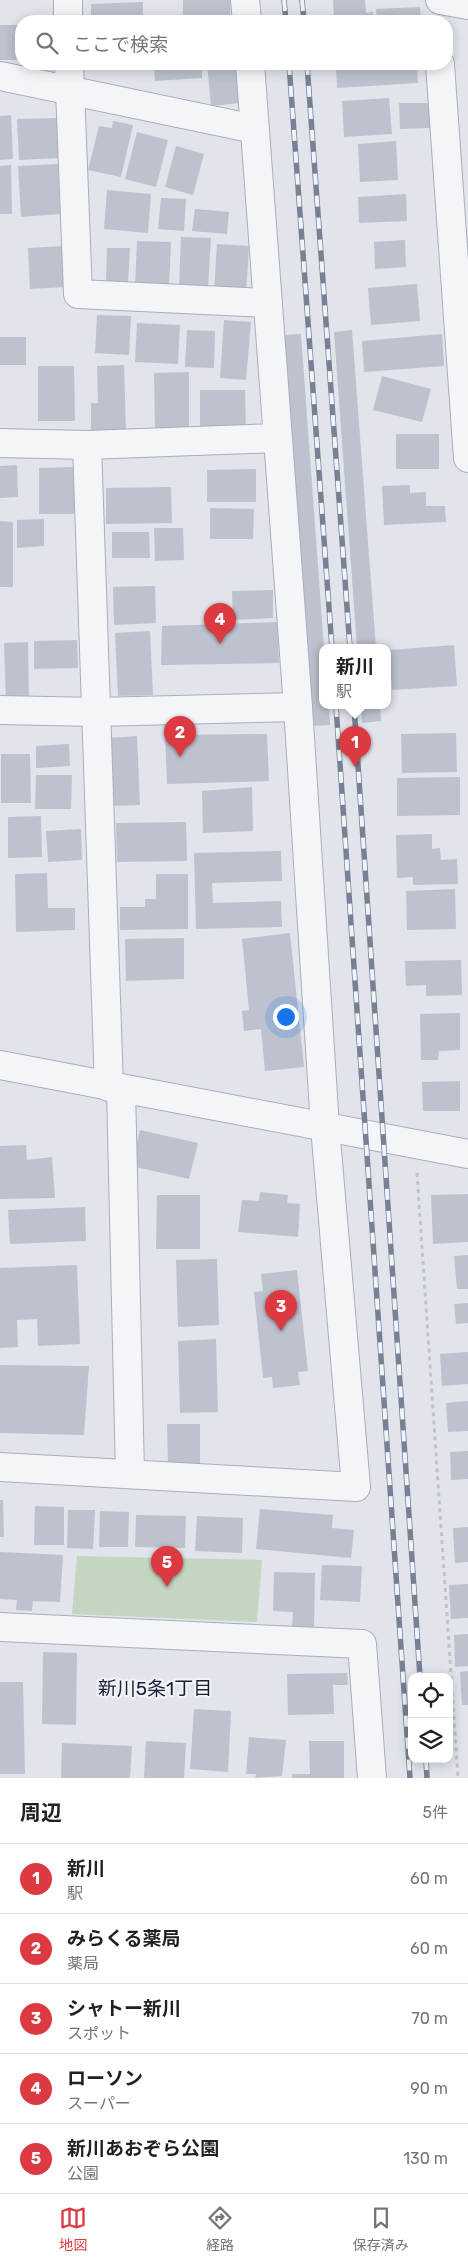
<!DOCTYPE html>
<html lang="ja">
<head>
<meta charset="utf-8">
<style>
  :root { --surface:#fff; --page:#f2f2f2; --text:#202124; --muted:#757577; --line:#e0e0e0; --accent:#dd3940 }
  body { margin:0; font-family:Rubik,"Noto Sans JP",sans-serif; background:var(--page); color:var(--text) }
  .controls { position:absolute; right:15px; bottom:15px; display:grid; overflow:hidden; border-radius:10px; box-shadow:0 2px 12px #0003 }
  .controls button { width:45px; height:45px; display:grid; place-items:center; padding:0; border:0; border-bottom:1px solid var(--line); background:var(--surface); color:var(--text); font:25px sans-serif }
  .you { position:absolute; left:285px; top:1016px; width:18px; height:18px; margin:-12px; border:4px solid #fff; border-radius:50%; background:#1a73e8; box-shadow:0 0 0 8px #1a73e833 }
  .badge { display:grid; place-items:center; width:32px; height:32px; border-radius:50%; background:var(--accent); color:#fff; font-size:16px; font-weight:700 }
  .pin { position:absolute; translate:-50% -41px; filter:drop-shadow(0 1px 2px #0008) }
  .pin::after { content:''; position:absolute; top:26px; width:18px; height:15px; background:inherit; clip-path:polygon(0 0,100% 0,50% 100%) }
  .popup { position:absolute; left:319px; top:644px; width:72px; height:65px; box-sizing:border-box; display:grid; place-content:center; border-radius:10px; background:var(--surface); filter:drop-shadow(0 1px 4px #0005); font-size:16px; white-space:nowrap; color:var(--muted) }
  .popup b { font-size:19px; color:var(--text) }
  .popup::after { content:''; position:absolute; left:50%; top:100%; margin-left:-10px; border:10px solid transparent; border-top-color:var(--surface) }
  .list { margin:0; padding:0; list-style:none }
  h2 { display:flex; justify-content:space-between; align-items:center; height:65px; margin:0; padding:0 20px; font-size:21px }
  h2 small { font-size:16px; font-weight:400; color:var(--muted) }
  .list li { display:grid; grid-template-columns:32px 1fr auto; gap:15px; align-items:center; box-sizing:border-box; height:70px; padding:0 20px; border-top:1px solid var(--line) }
  .list b { display:block; font-size:19px; white-space:nowrap }
  .list p { margin:0; font-size:16px; white-space:nowrap; color:var(--muted) }
  .list em { font-size:16px; font-style:normal; color:var(--muted) }
  .icon { flex:none; width:28px; height:28px; fill:none; stroke:currentColor; stroke-width:2; stroke-linecap:round; stroke-linejoin:round }
  .map { position:relative; flex:none; width:468px; height:1778px; overflow:hidden }
  .search { position:absolute; background:var(--surface); box-shadow:0 2px 12px #0003; left:15px; right:15px; top:15px; height:55px; display:flex; align-items:center; gap:12px; box-sizing:border-box; padding:0 18px; border-radius:20px; color:var(--muted); font-size:19px }
  .sheet { height:415px; background:var(--surface) }
  nav { display:flex; justify-content:space-around; align-items:center; box-sizing:border-box; height:70px; border-top:1px solid var(--line); background:var(--surface); font-size:14px; color:var(--muted) }
  nav a { display:grid; justify-items:center; gap:2px }
  nav .on { color:var(--accent) }
  .map>svg:first-child { display:block }
  .green { fill:#c4d6c1 }
  .building { fill:#bdc2ce }
  .lines { fill:none; stroke-linecap:round; stroke-linejoin:round }
  .minor-casing { stroke:#a9aeb9; stroke-width:30 }
  .path { stroke:#bfc2ca; stroke-width:3; stroke-dasharray:4 4; stroke-linecap:butt }
  .minor { stroke:#f4f5f9; stroke-width:28 }
  .rail-casing { stroke:#788096; stroke-width:5.5 }
  .rail { stroke:#f1f3f8; stroke-width:4; stroke-dasharray:11; stroke-linecap:butt }
  .labels { text-anchor:middle; stroke-width:4.5; stroke-linejoin:round; paint-order:stroke }
  .neighbourhood-label { font-size:19px; fill:#192035; stroke:#f1f3f8 }
</style>
</head>
<body>
<div class="map">
<svg width="468" height="1778" viewBox="0 0 468 1778">
  <rect width="100%" height="100%" fill="#e1e4eb"/>
  <polygon class="green" points="77,1556 262,1560 257,1622 72,1614"/>
  <g class="building">
    <rect x="183" y="0" width="47" height="21"/>
    <polygon points="333,0 365,0 366,13 373,12 373,21 334,21"/>
    <polygon points="143,2 143,21 91,21 91,4"/>
    <polygon points="420,7 421,21 377,21 376,9"/>
    <rect x="0" y="25" width="21" height="35"/>
    <polygon points="25,64 51,64 51,67 25,68"/>
    <polygon points="154,64 202,64 202,78 155,81"/>
    <polygon points="207,64 238,64 241,103 211,106"/>
    <polygon points="336,64 417,64 418,83 337,88"/>
    <polygon points="389,98 392,134 344,137 342,101"/>
    <polygon points="399,103 429,103 430,128 400,129"/>
    <polygon points="11,115 13,159 0,160 0,116"/>
    <polygon points="59,118 60,158 19,160 17,119"/>
    <polygon points="113,121 133,125 121,177 88,170 99,126 112,128"/>
    <polygon points="137,132 168,140 156,187 125,179"/>
    <polygon points="396,141 398,180 360,182 358,144"/>
    <polygon points="176,146 204,154 193,195 165,187"/>
    <polygon points="58,164 60,214 21,217 18,166"/>
    <polygon points="11,165 12,214 0,214 0,166"/>
    <polygon points="107,190 151,194 148,233 104,229"/>
    <polygon points="406,194 407,221 359,223 358,197"/>
    <polygon points="161,198 186,199 184,231 158,229"/>
    <polygon points="195,209 229,212 227,234 192,231"/>
    <polygon points="181,237 211,238 208,289 179,287"/>
    <polygon points="405,240 406,267 375,269 374,242"/>
    <polygon points="137,241 171,242 169,288 135,286"/>
    <polygon points="217,244 249,246 246,296 214,293"/>
    <polygon points="63,246 65,287 30,289 28,248"/>
    <polygon points="107,248 130,248 128,284 106,284"/>
    <polygon points="417,284 420,321 371,325 368,288"/>
    <polygon points="97,315 131,316 129,355 95,353"/>
    <polygon points="224,320 251,322 246,380 220,378"/>
    <polygon points="137,323 180,325 178,364 135,362"/>
    <polygon points="187,330 215,331 214,368 185,367"/>
    <polygon points="352,330 376,648 357,648 334,332"/>
    <polygon points="301,334 324,648 322,648 322,706 329,706 330,725 311,726 283,335"/>
    <polygon points="442,334 444,366 364,372 362,341"/>
    <rect x="0" y="337" width="26" height="28"/>
    <polygon points="124,365 126,431 91,432 91,403 98,403 97,366"/>
    <polygon points="38,366 74,366 75,421 38,421"/>
    <polygon points="189,372 189,430 155,430 154,373"/>
    <polygon points="382,376 431,389 422,422 373,410"/>
    <polygon points="200,390 245,390 246,429 200,430"/>
    <rect x="396" y="434" width="43" height="35"/>
    <polygon points="17,465 18,497 0,498 0,466"/>
    <polygon points="74,467 74,514 39,514 39,468"/>
    <polygon points="256,469 256,502 207,502 207,470"/>
    <polygon points="410,485 410,493 426,492 426,506 445,506 446,522 384,525 382,486"/>
    <polygon points="171,487 172,523 106,524 106,488"/>
    <polygon points="210,508 254,509 253,539 210,539"/>
    <polygon points="44,519 44,546 17,548 17,520"/>
    <polygon points="0,521 13,522 13,587 0,587"/>
    <polygon points="154,528 183,528 184,560 155,561"/>
    <polygon points="112,532 149,532 150,558 112,558"/>
    <polygon points="155,586 156,623 114,625 113,587"/>
    <polygon points="273,590 273,618 233,620 232,591"/>
    <polygon points="277,622 279,663 161,665 162,626"/>
    <polygon points="150,631 153,695 118,696 115,633"/>
    <polygon points="77,640 78,668 34,669 34,641"/>
    <polygon points="28,642 29,702 6,702 4,643"/>
    <polygon points="454,645 457,686 392,690 389,650"/>
    <polygon points="361,706 380,706 381,721 362,723"/>
    <polygon points="456,733 457,772 402,773 401,734"/>
    <polygon points="267,734 269,781 167,784 165,735"/>
    <polygon points="137,736 140,805 110,806 107,738"/>
    <polygon points="69,744 70,766 36,768 36,746"/>
    <polygon points="1,754 30,754 31,803 1,803"/>
    <polygon points="36,775 72,775 71,809 35,809"/>
    <polygon points="460,777 460,815 397,816 397,778"/>
    <polygon points="252,787 253,831 203,833 202,791"/>
    <polygon points="41,816 42,857 8,858 8,817"/>
    <polygon points="186,822 187,861 117,862 116,823"/>
    <polygon points="81,829 82,860 48,862 46,831"/>
    <polygon points="432,834 432,849 440,848 441,860 457,859 458,884 413,885 413,877 397,878 396,835"/>
    <polygon points="281,851 282,881 212,883 213,903 281,901 282,927 196,929 194,853"/>
    <polygon points="47,873 48,908 75,908 75,930 16,932 15,874"/>
    <polygon points="156,874 188,874 188,929 120,930 120,907 145,907 145,899 156,899"/>
    <polygon points="455,889 456,929 407,930 406,891"/>
    <polygon points="290,933 304,1067 265,1071 261,1029 244,1031 242,1011 249,1010 242,939"/>
    <polygon points="184,938 184,979 126,981 125,939"/>
    <polygon points="461,960 462,995 426,996 426,985 406,986 405,961"/>
    <polygon points="460,1013 460,1050 439,1051 438,1060 421,1060 420,1014"/>
    <polygon points="460,1081 460,1111 423,1111 422,1082"/>
    <polygon points="140,1130 198,1143 189,1179 131,1166"/>
    <polygon points="26,1145 27,1160 52,1157 55,1198 0,1199 0,1146"/>
    <polygon points="260,1192 288,1195 287,1203 300,1204 298,1237 238,1232 242,1200 259,1201"/>
    <polygon points="468,1194 468,1242 433,1244 431,1195"/>
    <polygon points="157,1195 200,1195 200,1249 156,1249"/>
    <polygon points="85,1207 86,1241 10,1244 8,1210"/>
    <polygon points="468,1255 468,1289 457,1289 454,1256"/>
    <polygon points="217,1259 219,1325 178,1327 176,1260"/>
    <polygon points="77,1265 80,1344 38,1346 37,1319 17,1320 18,1347 0,1348 0,1268"/>
    <polygon points="297,1270 308,1371 298,1372 300,1385 273,1388 272,1377 263,1378 254,1292 263,1291 261,1274"/>
    <polygon points="468,1303 468,1323 456,1324 454,1304"/>
    <polygon points="216,1339 218,1412 180,1413 178,1341"/>
    <polygon points="468,1352 468,1384 442,1386 440,1354"/>
    <polygon points="0,1365 89,1366 84,1435 0,1433"/>
    <polygon points="468,1401 468,1431 448,1432 446,1403"/>
    <polygon points="167,1424 200,1424 200,1465 168,1465"/>
    <polygon points="468,1451 468,1479 451,1480 450,1452"/>
    <polygon points="0,1500 3,1500 4,1537 0,1537"/>
    <polygon points="35,1506 64,1507 64,1545 34,1545"/>
    <polygon points="260,1509 333,1515 332,1528 354,1530 351,1558 256,1549"/>
    <polygon points="68,1510 95,1510 93,1549 67,1548"/>
    <polygon points="100,1511 129,1512 128,1547 99,1547"/>
    <polygon points="136,1515 186,1516 185,1548 135,1547"/>
    <polygon points="197,1516 243,1518 242,1553 195,1551"/>
    <polygon points="468,1527 468,1562 455,1563 453,1528"/>
    <polygon points="0,1552 63,1555 60,1602 33,1601 32,1611 16,1610 17,1600 0,1599"/>
    <polygon points="322,1565 362,1566 360,1602 320,1600"/>
    <polygon points="274,1572 315,1573 314,1627 292,1627 293,1612 273,1611"/>
    <polygon points="468,1584 468,1618 451,1619 449,1585"/>
    <polygon points="468,1634 468,1666 455,1667 454,1635"/>
    <polygon points="43,1652 77,1653 76,1725 42,1724"/>
    <polygon points="468,1671 468,1705 462,1705 460,1672"/>
    <polygon points="347,1673 348,1685 333,1685 334,1714 288,1715 287,1674"/>
    <polygon points="0,1682 23,1682 25,1774 0,1774"/>
    <polygon points="194,1709 231,1711 228,1772 190,1769"/>
    <polygon points="249,1737 286,1740 282,1776 255,1778 256,1774 246,1774"/>
    <polygon points="146,1741 186,1743 184,1778 144,1778"/>
    <polygon points="309,1741 344,1741 344,1778 292,1778 292,1774 310,1774"/>
    <polygon points="62,1743 132,1746 130,1778 61,1778"/>
  </g>
  <g class="lines">
    <g class="minor-casing">
      <g id="minor">
        <polyline points="68,0 68,21"/>
        <polyline points="245,0 247,21"/>
        <polyline points="440,0 468,5"/>
        <polyline points="69,64 78,294 268,303"/>
        <polyline points="440,64 468,458"/>
        <polyline points="0,76 255,129"/>
        <polyline points="0,443 87,445 278,438"/>
        <polyline points="87,445 109,1087"/>
        <polyline points="0,710 96,712 298,707"/>
        <polyline points="0,1065 468,1154"/>
        <polyline points="121,1089 130,1473"/>
        <polyline points="0,1467 356,1487 325,1127 298,707 250,64"/>
        <polyline points="0,1627 362,1644 372,1778"/>
      </g>
    </g>
    <polyline class="path" points="417,1173 458,1778"/>
    <use href="#minor" class="minor"/>
    <g class="rail-casing">
      <g id="rail">
        <polyline points="284,0 286,21"/>
        <polyline points="302,0 304,21"/>
        <polyline points="289,64 332,648"/>
        <polyline points="307,64 350,648"/>
        <polyline points="336,706 410,1778"/>
        <polyline points="354,706 420,1677"/>
        <polyline points="426,1759 427,1778"/>
      </g>
    </g>
    <use href="#rail" class="rail"/>
  </g>
  <g class="labels">
    <g class="neighbourhood-label">
      <text x="155" y="1695">新川5条1丁目</text>
    </g>
  </g>
</svg>
<div class="controls">
<button><svg class="icon" aria-label="locate" viewBox="0 0 24 24"><circle cx="12" cy="12" r="6"/><path d="M12 2v4M12 18v4M2 12h4M18 12h4"/></svg></button>
<button><svg class="icon" aria-label="layers" viewBox="0 0 24 24"><path d="M12 4l9 5-9 5-9-5zM3 14l9 5 9-5"/></svg></button>
</div>
<div class="you"></div>
<div class="pin badge" style="left:355px;top:767px">1</div>
<div class="popup"><b>新川</b>駅</div>
<div class="pin badge" style="left:180px;top:757px">2</div>
<div class="pin badge" style="left:281px;top:1331px">3</div>
<div class="pin badge" style="left:220px;top:644px">4</div>
<div class="pin badge" style="left:167px;top:1587px">5</div>
<div class="search"><svg class="icon" aria-label="search" viewBox="0 0 24 24"><circle cx="10" cy="10" r="6"/><path d="M15 15l6 6"/></svg>ここで検索</div>
</div>
<section class="sheet">
<h2>周辺<small>5件</small></h2>
<ul class="list">
<li><span class="badge">1</span><div><b>新川</b><p>駅</p></div><em>60 m</em></li>
<li><span class="badge">2</span><div><b>みらくる薬局</b><p>薬局</p></div><em>60 m</em></li>
<li><span class="badge">3</span><div><b>シャトー新川</b><p>スポット</p></div><em>70 m</em></li>
<li><span class="badge">4</span><div><b>ローソン</b><p>スーパー</p></div><em>90 m</em></li>
<li><span class="badge">5</span><div><b>新川あおぞら公園</b><p>公園</p></div><em>130 m</em></li>
</ul>
</section>
<nav>
<a class="on"><svg class="icon" aria-label="map" viewBox="0 0 24 24"><path d="M3 6l6-2 6 2 6-2v14l-6 2-6-2-6 2zM9 4v14M15 6v14"/></svg>地図</a>
<a><svg class="icon" aria-label="directions" viewBox="0 0 24 24"><path d="M12 3l9 9-9 9-9-9zM9 14v-3h6M13 9l2 2-2 2"/></svg>経路</a>
<a><svg class="icon" aria-label="saved" viewBox="0 0 24 24"><path d="M7 4h10v16l-5-4-5 4z"/></svg>保存済み</a>
</nav>
</body>
</html>
